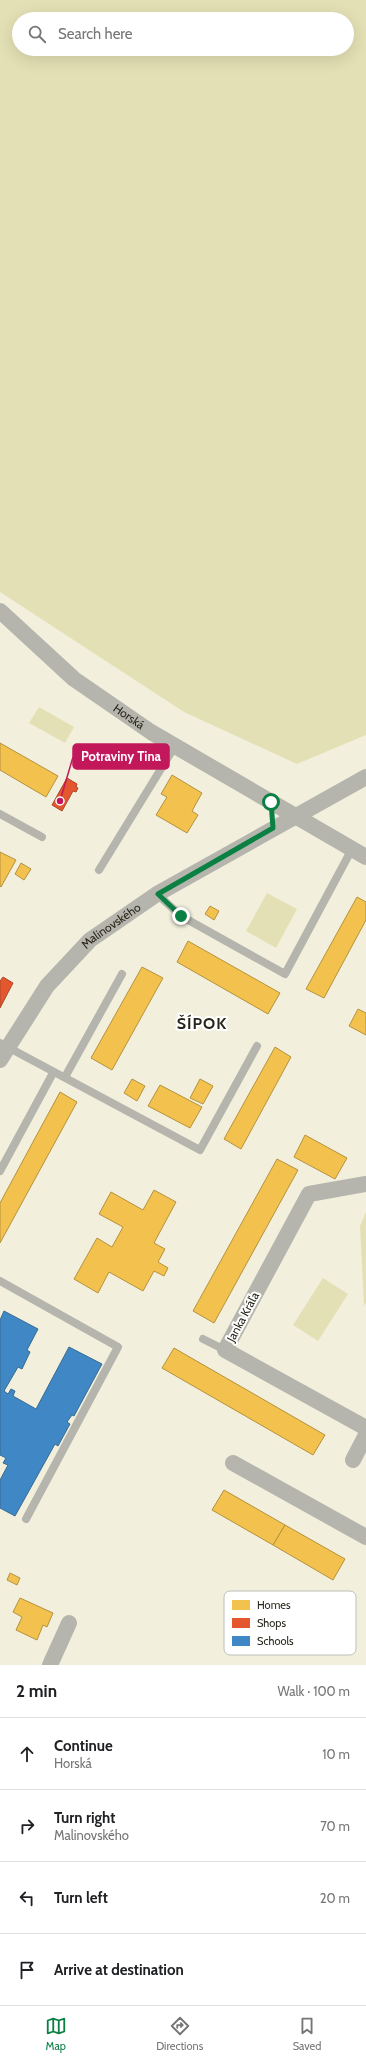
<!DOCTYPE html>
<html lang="en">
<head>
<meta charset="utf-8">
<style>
  :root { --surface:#fff; --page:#f2f2f2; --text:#202124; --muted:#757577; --line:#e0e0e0; --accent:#0b8043 }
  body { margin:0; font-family:Cabin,sans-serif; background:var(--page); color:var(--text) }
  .stop { position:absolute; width:12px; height:12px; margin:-9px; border:3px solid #0b8043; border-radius:50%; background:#fff }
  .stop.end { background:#0b8043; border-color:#fff; box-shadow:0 1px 4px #0008 }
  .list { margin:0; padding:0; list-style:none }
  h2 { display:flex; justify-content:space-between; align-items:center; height:52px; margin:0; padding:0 16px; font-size:17px }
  h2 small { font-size:13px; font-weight:400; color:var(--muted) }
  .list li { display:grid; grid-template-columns:26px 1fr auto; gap:12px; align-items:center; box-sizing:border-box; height:72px; padding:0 16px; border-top:1px solid var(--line) }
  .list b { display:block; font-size:15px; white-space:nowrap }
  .list p { margin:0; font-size:13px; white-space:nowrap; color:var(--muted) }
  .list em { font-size:13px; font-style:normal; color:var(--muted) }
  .icon { flex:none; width:22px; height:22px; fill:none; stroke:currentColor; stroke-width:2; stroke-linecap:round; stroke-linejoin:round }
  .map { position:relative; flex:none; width:366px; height:1665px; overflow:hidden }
  .search { position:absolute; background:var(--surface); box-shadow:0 4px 16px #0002; left:12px; right:12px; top:12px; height:44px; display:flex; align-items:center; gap:10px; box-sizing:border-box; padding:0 14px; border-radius:22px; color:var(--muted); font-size:15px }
  .sheet { height:340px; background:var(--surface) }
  nav { display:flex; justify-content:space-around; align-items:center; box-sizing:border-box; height:56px; border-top:1px solid var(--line); background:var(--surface); font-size:11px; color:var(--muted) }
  nav a { display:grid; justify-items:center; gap:2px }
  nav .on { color:var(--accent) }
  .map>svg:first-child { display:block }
  .green { fill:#e4e0b5; fill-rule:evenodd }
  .homes { fill:#f2c14e; stroke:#b5923e }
  .shops { fill:#e4572e; stroke:#ac4828 }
  .schools { fill:#3f88c5; stroke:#386b92 }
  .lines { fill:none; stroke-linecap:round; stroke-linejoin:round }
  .lane { stroke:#b6b5ad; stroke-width:8 }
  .street { stroke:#b6b5ad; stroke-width:16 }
  .route { stroke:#0b8043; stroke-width:5 }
  .labels { text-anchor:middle; stroke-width:4; stroke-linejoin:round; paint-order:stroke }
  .street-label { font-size:12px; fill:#28261a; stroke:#fff }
  .district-label { font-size:16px; font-weight:bold; letter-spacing:1px; fill:#28261a; stroke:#fff }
  .key { fill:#fff; stroke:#bebeba; stroke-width:1 }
  .key-label { font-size:11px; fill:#28261a }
  .leader { fill:none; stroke:#c2185b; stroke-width:1.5 }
  .callout-dot { fill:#c2185b; stroke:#fff; stroke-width:1.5 }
  .callout { fill:#c2185b; stroke:#c2185b; stroke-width:1.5 }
  .callout-label { font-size:13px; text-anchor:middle; font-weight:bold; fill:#fff }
</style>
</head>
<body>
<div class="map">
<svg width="366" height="1665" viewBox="0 0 366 1665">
  <rect width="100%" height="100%" fill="#f2f0dd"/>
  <g class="green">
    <path d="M0 0H366V735L297 764 184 712 0 592ZM19 19H347V49H19Z"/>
    <polygon points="39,707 74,727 65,743 29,723"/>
    <polygon points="267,893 297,909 276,948 246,931"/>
    <polygon points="366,1212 366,1303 364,1306 360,1226"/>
    <polygon points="323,1278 348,1294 318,1341 293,1325"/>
  </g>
  <g class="homes">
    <polygon points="0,743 58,776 46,797 0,770"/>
    <polygon points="172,775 202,793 192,811 198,815 187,833 156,815 167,797 161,794"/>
    <polygon points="0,852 16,860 1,887 0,886"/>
    <polygon points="21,863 31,869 24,880 15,874"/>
    <polygon points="357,897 366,902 366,920 324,998 306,989"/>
    <polygon points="210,906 219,911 214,920 205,914"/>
    <polygon points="188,941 280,993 268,1014 177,962"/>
    <polygon points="142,967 163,978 112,1070 91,1058"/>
    <polygon points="358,1009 366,1013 366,1035 349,1026"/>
    <polygon points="275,1047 291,1057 241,1149 224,1139"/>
    <polygon points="132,1079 145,1086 137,1101 124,1093"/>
    <polygon points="200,1079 213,1086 203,1104 190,1098"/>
    <polygon points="160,1085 202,1107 190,1128 148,1106"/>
    <polygon points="60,1092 77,1102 0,1243 0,1203"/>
    <polygon points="305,1135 347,1158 335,1179 294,1157"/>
    <polygon points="277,1159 298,1170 214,1323 193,1311"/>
    <polygon points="154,1190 176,1202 154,1243 165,1249 158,1262 168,1268 164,1276 154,1271 143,1291 109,1272 98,1293 74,1279 97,1238 112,1247 123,1227 99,1214 111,1192 143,1210"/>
    <polygon points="174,1348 325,1435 313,1455 162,1368"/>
    <polygon points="224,1490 285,1525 273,1545 212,1510"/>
    <polygon points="285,1525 345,1559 333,1580 273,1545"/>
    <polygon points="10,1573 20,1578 17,1585 7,1580"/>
    <polygon points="20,1598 53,1613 47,1627 43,1625 37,1640 16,1630 22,1617 13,1612"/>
  </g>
  <g class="shops">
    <polygon points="67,778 77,784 76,787 78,788 76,792 73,791 62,811 52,805"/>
    <polygon points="3,977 13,983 0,1008 0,981"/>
  </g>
  <polygon class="schools" points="4,1311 38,1329 27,1350 30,1352 22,1369 18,1367 4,1391 8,1394 11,1389 15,1391 13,1396 36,1409 69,1347 102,1364 74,1416 72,1415 67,1422 70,1424 58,1446 55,1444 15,1516 0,1508 0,1480 8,1465 3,1463 6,1458 0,1455 0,1320"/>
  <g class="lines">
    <g class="lane">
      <polyline points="0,814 42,837"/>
      <polyline points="99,870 175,746"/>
      <polyline points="157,894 181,916 285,974 352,849"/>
      <polyline points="0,1043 200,1150 257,1046"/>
      <polyline points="65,1077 122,974"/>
      <polyline points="0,1171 53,1073"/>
      <polyline points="0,1281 118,1347 26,1519"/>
      <polyline points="203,1339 225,1350"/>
    </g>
    <g class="street">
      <path id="s1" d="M0 611 74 679 151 732 366 857"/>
      <path id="s2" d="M0 1060 47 986 90 940 157 894 366 777"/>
      <polyline points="366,1184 309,1194 225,1350 366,1428"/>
      <polyline points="353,1460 366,1435"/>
      <polyline points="233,1463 366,1537"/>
      <polyline points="50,1665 69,1623"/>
    </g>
  </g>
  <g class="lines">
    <polyline class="route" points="181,916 158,894 273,828 271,802"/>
  </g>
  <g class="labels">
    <g class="street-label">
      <text dy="4" stroke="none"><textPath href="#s1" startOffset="167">Horská</textPath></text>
      <text dy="4" stroke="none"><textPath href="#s2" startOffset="176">Malinovského</textPath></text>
      <text transform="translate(243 1317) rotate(-62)" y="4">Janka Kráľa</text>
    </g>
    <g class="district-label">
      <text x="202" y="1029">ŠÍPOK</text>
    </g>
  </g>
  <rect x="224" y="1591" width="132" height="64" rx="6" class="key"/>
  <rect x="232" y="1600" width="18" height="10" fill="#f2c14e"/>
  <rect x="232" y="1618" width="18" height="10" fill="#e4572e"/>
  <rect x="232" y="1636" width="18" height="10" fill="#3f88c5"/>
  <g class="key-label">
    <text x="257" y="1609">Homes</text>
    <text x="257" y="1627">Shops</text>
    <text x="257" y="1645">Schools</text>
  </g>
  <path class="leader" d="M60 801L73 757"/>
  <circle class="callout-dot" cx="60" cy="801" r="4"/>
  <rect class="callout" x="73" y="744" width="96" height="25" rx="4"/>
  <g class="callout-label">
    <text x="121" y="761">Potraviny Tina</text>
  </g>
</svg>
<div class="stop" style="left:271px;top:802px"></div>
<div class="stop end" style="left:181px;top:916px"></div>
<div class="search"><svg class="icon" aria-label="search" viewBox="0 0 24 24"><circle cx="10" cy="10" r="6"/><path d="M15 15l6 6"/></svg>Search here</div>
</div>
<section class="sheet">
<h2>2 min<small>Walk · 100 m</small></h2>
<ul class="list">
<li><svg class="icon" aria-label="ahead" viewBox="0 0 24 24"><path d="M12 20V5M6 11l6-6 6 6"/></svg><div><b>Continue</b><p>Horská</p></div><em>10 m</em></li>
<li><svg class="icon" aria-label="right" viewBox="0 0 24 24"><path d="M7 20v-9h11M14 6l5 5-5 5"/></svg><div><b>Turn right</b><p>Malinovského</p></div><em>70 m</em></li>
<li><svg class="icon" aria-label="left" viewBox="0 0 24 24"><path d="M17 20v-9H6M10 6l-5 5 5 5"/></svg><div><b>Turn left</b></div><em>20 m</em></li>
<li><svg class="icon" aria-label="arrive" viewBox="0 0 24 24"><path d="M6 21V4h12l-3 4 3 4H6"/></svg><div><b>Arrive at destination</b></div></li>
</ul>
</section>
<nav>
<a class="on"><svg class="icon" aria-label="map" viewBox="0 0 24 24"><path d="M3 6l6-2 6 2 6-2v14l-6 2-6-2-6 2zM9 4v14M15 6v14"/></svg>Map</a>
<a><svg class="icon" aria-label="directions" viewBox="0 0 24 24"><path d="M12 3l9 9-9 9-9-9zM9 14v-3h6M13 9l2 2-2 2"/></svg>Directions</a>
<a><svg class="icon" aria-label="saved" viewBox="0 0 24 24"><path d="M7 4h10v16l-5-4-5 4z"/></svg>Saved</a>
</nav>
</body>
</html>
